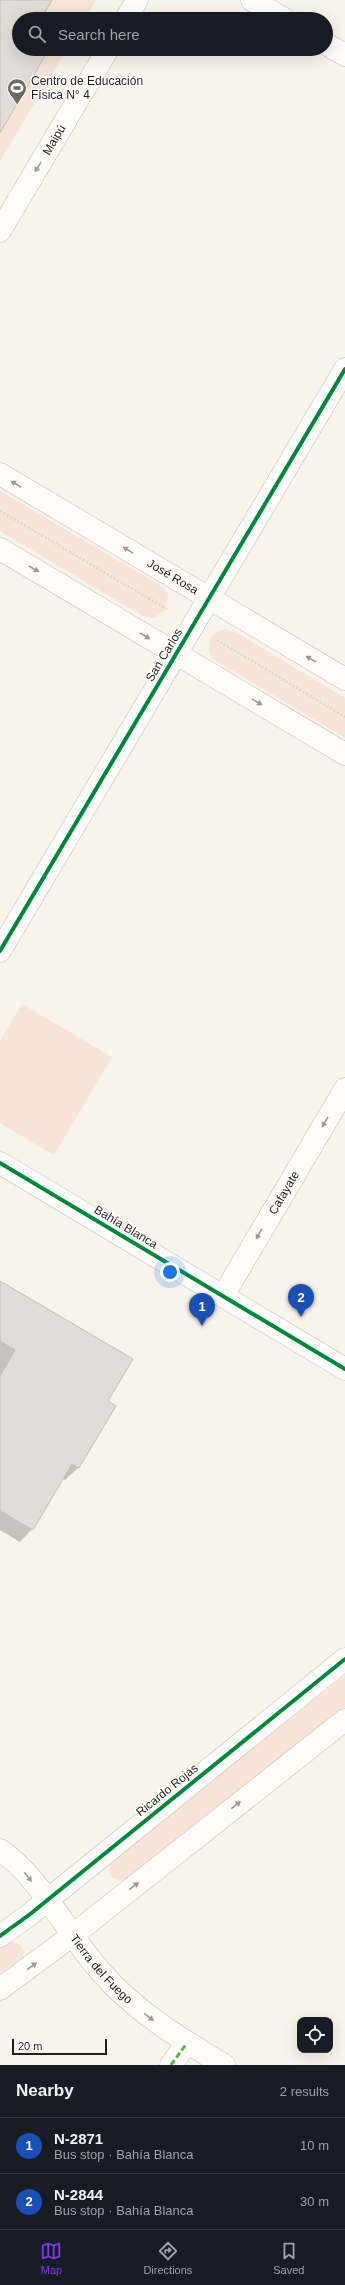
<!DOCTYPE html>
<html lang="en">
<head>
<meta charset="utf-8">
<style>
  :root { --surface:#171b24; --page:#20242c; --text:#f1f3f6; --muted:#9ea1a6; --line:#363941; --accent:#7c3aed }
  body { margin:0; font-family:Helvetica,sans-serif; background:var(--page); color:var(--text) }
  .controls { position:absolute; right:12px; bottom:12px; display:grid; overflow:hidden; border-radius:8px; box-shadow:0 4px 16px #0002 }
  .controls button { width:36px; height:36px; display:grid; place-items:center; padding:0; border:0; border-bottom:1px solid var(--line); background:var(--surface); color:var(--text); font:20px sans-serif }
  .scale { position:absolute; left:12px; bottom:10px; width:95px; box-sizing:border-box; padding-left:4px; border:2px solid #221f19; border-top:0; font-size:11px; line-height:14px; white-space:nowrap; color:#221f19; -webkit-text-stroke:3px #fff; paint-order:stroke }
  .you { position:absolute; left:170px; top:1272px; width:14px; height:14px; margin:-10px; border:3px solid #fff; border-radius:50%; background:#1a73e8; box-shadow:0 0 0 6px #1a73e833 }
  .badge { display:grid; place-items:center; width:26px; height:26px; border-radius:50%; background:var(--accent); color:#fff; font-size:13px; font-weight:700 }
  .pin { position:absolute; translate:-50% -33px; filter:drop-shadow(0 1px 2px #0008) }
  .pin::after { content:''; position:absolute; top:21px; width:14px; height:12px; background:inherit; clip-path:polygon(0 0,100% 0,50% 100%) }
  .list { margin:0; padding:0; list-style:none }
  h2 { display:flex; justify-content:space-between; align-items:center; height:52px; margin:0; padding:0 16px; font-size:17px }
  h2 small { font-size:13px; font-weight:400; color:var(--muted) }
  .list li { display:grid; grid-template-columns:26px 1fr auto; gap:12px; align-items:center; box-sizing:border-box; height:56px; padding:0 16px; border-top:1px solid var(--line) }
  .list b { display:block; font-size:15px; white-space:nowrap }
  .list p { margin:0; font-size:13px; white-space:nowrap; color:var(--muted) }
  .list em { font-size:13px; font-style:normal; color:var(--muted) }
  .icon { flex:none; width:22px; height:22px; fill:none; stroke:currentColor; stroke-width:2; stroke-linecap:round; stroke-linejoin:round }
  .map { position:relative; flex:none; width:345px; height:2065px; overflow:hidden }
  .search { position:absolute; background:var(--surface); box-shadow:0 4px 16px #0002; left:12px; right:12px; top:12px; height:44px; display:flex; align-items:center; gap:10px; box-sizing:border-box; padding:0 14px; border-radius:22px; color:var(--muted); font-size:15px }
  .sheet { height:164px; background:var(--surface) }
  nav { display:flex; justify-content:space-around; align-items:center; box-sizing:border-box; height:56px; border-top:1px solid var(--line); background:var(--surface); font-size:11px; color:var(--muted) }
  nav a { display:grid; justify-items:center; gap:2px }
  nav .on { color:var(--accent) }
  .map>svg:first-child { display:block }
  .green { fill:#f8e4d8 }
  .shadow { fill:#0003 }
  .building { fill:#e0ddd6; stroke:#c2bfb8 }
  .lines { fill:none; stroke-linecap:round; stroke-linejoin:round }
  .street-casing { stroke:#c0bcb5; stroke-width:23 }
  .secondary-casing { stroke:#c0bcb5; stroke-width:23 }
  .path { stroke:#dad8d5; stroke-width:2.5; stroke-dasharray:2 2; stroke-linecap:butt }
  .street { stroke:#fefdfc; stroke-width:22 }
  .secondary { stroke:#fefdfc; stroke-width:22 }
  .quiet { stroke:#58b947; stroke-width:3; stroke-dasharray:6 3; stroke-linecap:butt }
  .cycleway-casing { stroke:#fff; stroke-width:6 }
  .cycleway { stroke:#00873e; stroke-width:4 }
  .oneway { fill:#9b9996 }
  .labels { text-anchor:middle; stroke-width:3; stroke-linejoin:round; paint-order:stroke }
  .poi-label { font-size:12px; fill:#221f19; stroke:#fff; text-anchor:start }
  .street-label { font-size:12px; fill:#221f19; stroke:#fff }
</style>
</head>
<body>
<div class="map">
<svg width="345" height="2065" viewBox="0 0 345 2065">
  <rect width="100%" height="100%" fill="#f9f4eb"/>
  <g class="green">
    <polygon points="0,0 96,0 85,19 19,19 19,49 67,49 0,161"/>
    <polygon points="0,491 161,586 168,594 167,609 154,618 143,616 0,531"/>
    <path d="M225 629 235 632 345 698V738L212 658C205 645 209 632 225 629Z"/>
    <polygon points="22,1004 112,1057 54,1155 0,1123 0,1041"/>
    <path d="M345 1675V1707L133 1876 121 1881 112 1877C107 1869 109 1863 116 1856Z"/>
    <polygon points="11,1941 21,1945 24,1952 21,1959 0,1974 0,1948"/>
  </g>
  <polygon class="shadow" points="0,1282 107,1402 114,1406 78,1468 65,1480 62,1478 32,1529 20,1542 0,1530"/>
  <g class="building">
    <polygon points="0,0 52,0 41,19 19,19 19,49 49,49 0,133"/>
    <polygon points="0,1281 133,1359 108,1401 116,1406 79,1468 72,1464 33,1530 0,1511 0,1376 15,1350 0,1341"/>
  </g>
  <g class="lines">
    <g class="street-casing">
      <g id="street">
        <polyline points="252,0 284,19"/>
        <polyline points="126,19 137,0"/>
        <polyline points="326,44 345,55"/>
        <path id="s1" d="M0 231 108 49"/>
        <path id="s2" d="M0 474 345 679"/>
        <polyline points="0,549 345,754"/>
        <polyline points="0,951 345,369"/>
        <path id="s3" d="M223 1296 345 1089"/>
        <polyline points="0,1936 29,1915 345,1659"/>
        <polyline points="0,1989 73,1935 345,1720"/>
        <polyline points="171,2065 187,2043"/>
      </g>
    </g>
    <g class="secondary-casing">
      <g id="secondary">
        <polyline points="0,1163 345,1369"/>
        <path id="s4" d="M0 1850C42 1879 67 1934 101 1972 136 2012 179 2038 224 2065"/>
      </g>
    </g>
    <g class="path">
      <polyline points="0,511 167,609"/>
      <polyline points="217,640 345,717"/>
    </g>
    <use href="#street" class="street"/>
    <use href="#secondary" class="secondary"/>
    <polyline class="quiet" points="171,2065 187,2043"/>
    <g class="cycleway-casing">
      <g id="cycleway">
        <polyline points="0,951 345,369"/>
        <polyline points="0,1163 345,1369"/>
        <polyline points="0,1936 29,1915 345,1659"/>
      </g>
    </g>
    <use href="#cycleway" class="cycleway"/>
  </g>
  <defs><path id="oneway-solid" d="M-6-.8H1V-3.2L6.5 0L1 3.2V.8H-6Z"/></defs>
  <g class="oneway">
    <use href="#oneway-solid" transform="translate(38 167) rotate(121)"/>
    <use href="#oneway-solid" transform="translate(16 484) rotate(-149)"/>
    <use href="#oneway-solid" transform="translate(128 550) rotate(-149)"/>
    <use href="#oneway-solid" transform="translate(34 569) rotate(31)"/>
    <use href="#oneway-solid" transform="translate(145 636) rotate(31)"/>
    <use href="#oneway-solid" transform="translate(311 659) rotate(-149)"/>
    <use href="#oneway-solid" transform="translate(257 702) rotate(31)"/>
    <use href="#oneway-solid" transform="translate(325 1122) rotate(120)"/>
    <use href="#oneway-solid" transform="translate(259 1234) rotate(120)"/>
    <use href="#oneway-solid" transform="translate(236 1805) rotate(-38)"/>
    <use href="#oneway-solid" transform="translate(28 1877) rotate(51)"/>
    <use href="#oneway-solid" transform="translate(134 1886) rotate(-38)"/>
    <use href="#oneway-solid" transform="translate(32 1966) rotate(-36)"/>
    <use href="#oneway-solid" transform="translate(149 2017) rotate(37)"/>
  </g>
  <defs>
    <g id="stadium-pin" transform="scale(1)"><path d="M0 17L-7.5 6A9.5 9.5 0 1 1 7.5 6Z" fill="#6d6a62" stroke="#fff"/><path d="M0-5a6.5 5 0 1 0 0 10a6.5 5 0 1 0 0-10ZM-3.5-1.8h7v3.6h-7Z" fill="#fff"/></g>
  </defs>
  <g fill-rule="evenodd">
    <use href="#stadium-pin" x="17" y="88"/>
  </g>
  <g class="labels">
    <g class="poi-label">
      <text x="31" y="85">Centro de Educación<tspan x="31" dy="14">Física N° 4</tspan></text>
    </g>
    <g class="street-label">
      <text dy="4" stroke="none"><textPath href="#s1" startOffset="106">Maipú</textPath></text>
      <text dy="4" stroke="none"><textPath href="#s2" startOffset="201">José Rosa</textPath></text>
      <text transform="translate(164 655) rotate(-59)" y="4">San Carlos</text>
      <text dy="4" stroke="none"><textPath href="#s3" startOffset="120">Cafayate</textPath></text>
      <text transform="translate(126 1227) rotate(31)" y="4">Bahía Blanca</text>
      <text transform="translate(167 1790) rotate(-39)" y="4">Ricardo Rojas</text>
      <text dy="4" stroke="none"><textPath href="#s4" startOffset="157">Tierra del Fuego</textPath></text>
    </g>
  </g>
</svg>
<div class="controls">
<button><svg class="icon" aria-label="locate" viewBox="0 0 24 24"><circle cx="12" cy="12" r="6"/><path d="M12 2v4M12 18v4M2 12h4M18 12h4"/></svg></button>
</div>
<div class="scale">20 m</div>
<div class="you"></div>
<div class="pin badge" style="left:202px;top:1326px;background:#1a4fb4">1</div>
<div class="pin badge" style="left:301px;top:1317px;background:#1a4fb4">2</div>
<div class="search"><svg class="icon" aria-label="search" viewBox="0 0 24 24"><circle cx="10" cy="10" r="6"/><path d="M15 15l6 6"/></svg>Search here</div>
</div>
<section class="sheet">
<h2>Nearby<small>2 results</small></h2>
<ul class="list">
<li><span class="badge" style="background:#1a4fb4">1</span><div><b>N-2871</b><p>Bus stop · Bahía Blanca</p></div><em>10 m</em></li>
<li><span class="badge" style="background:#1a4fb4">2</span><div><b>N-2844</b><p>Bus stop · Bahía Blanca</p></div><em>30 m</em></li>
</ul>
</section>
<nav>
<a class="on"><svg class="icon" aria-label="map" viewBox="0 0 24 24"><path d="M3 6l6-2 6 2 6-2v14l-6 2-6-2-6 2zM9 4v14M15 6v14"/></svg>Map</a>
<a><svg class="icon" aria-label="directions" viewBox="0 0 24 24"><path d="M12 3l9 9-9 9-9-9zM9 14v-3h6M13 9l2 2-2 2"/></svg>Directions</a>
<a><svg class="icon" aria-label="saved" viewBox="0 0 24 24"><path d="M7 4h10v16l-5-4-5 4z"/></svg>Saved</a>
</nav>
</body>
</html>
